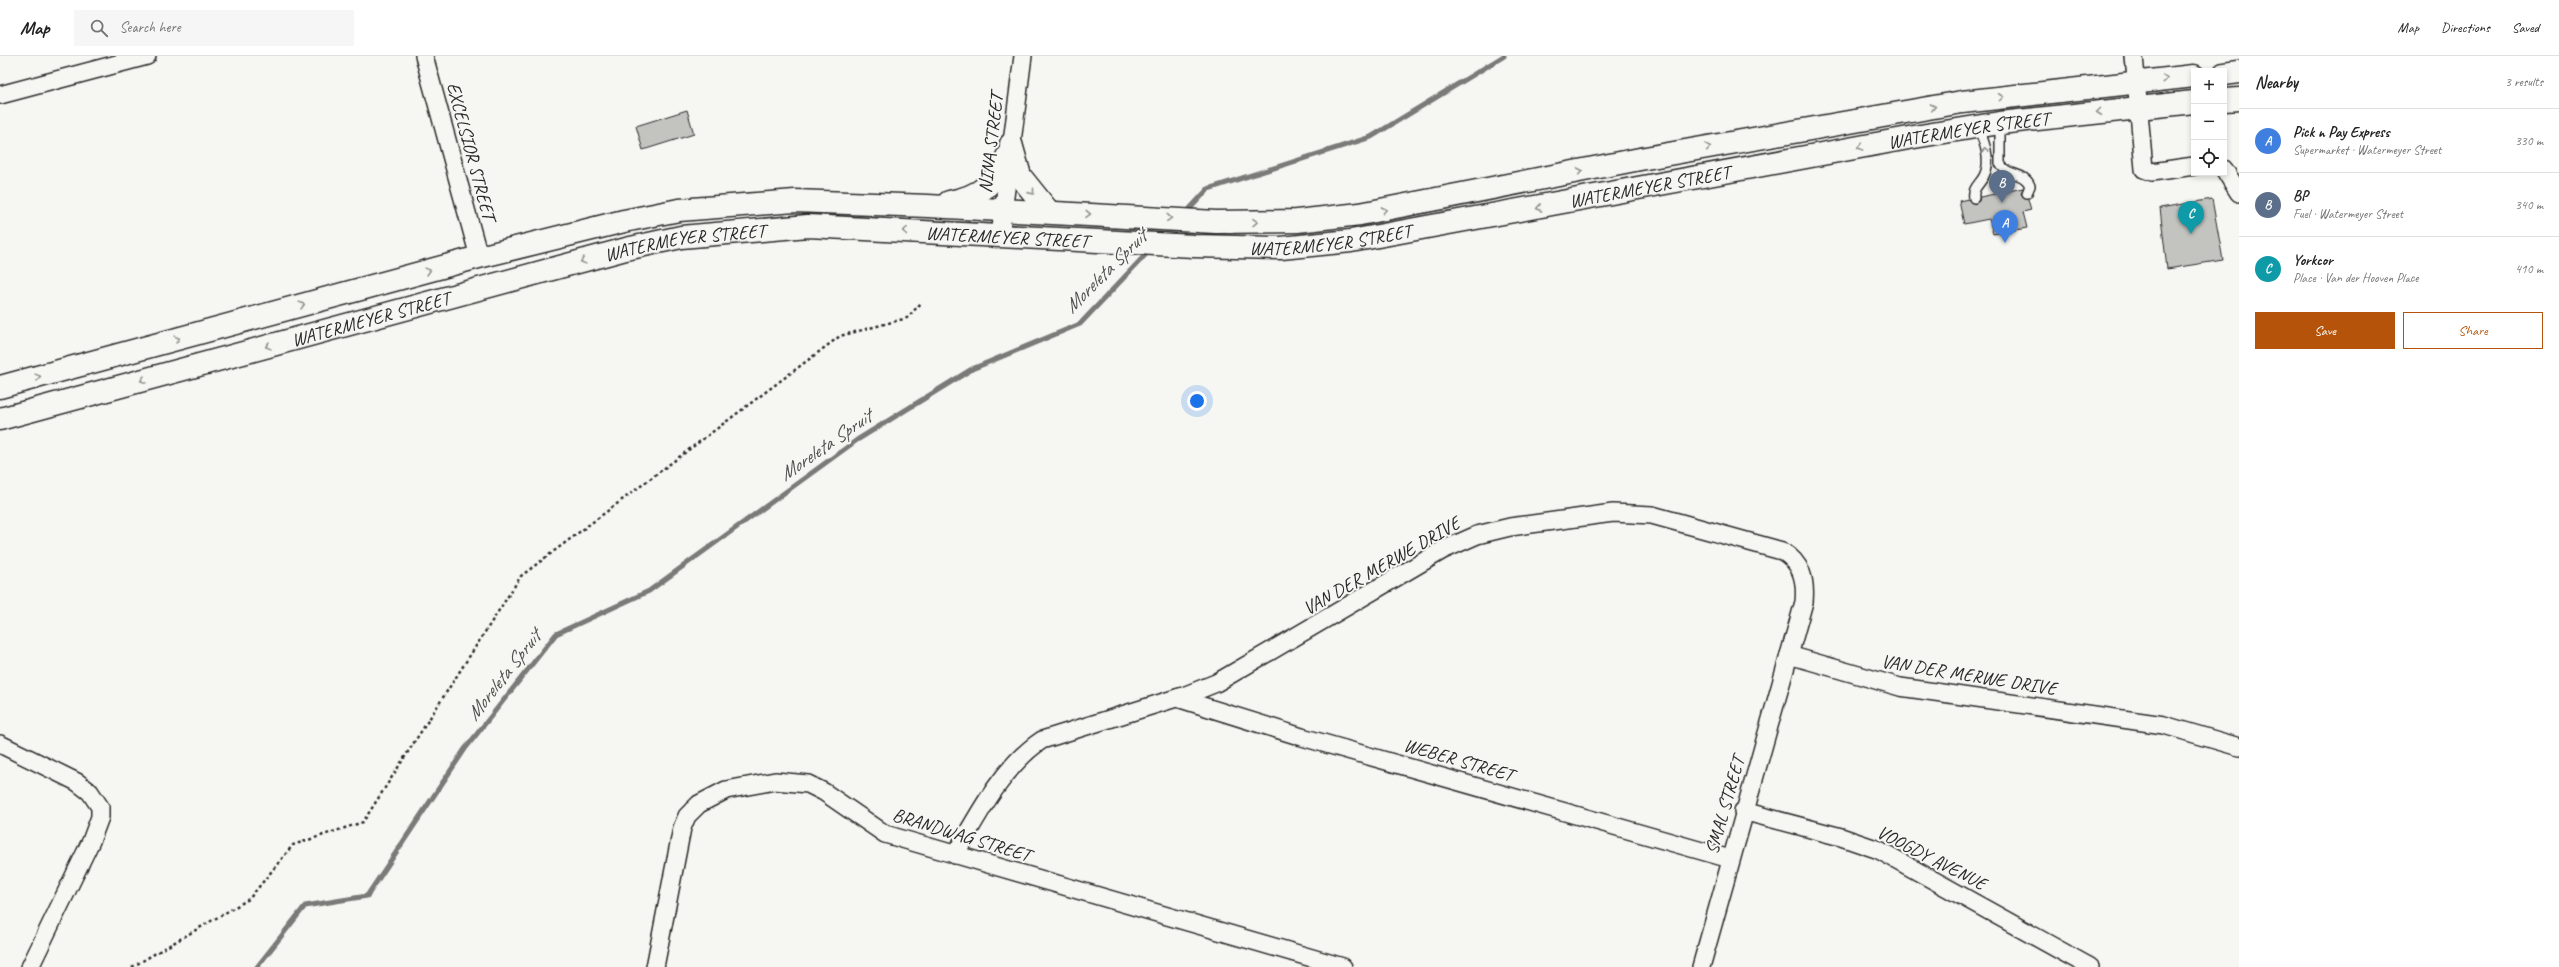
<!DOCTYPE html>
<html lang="en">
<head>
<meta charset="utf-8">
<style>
  :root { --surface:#fff; --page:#f6f6f6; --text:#222; --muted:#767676; --line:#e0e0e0; --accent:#b45309 }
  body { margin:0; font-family:Caveat,sans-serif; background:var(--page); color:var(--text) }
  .controls { position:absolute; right:12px; top:12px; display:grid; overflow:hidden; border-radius:0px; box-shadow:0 2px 6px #0003 }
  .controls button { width:36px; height:36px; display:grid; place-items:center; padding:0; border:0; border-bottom:1px solid var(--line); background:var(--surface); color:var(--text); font:20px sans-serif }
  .you { position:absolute; left:1197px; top:345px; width:14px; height:14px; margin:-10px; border:3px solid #fff; border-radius:50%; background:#1a73e8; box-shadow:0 0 0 6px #1a73e833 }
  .badge { display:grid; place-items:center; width:26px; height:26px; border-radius:50%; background:var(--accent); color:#fff; font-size:13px; font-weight:700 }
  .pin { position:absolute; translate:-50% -33px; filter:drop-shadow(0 1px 2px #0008) }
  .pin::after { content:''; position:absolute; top:21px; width:14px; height:12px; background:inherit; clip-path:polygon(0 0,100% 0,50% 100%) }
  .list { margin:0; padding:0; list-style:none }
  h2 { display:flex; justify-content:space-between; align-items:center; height:52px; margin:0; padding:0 16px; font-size:17px }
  h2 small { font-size:13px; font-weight:400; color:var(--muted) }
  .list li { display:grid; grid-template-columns:26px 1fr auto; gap:12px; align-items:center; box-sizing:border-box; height:64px; padding:0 16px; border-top:1px solid var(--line) }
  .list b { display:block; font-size:15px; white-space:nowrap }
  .list p { margin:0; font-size:13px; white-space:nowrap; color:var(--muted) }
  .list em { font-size:13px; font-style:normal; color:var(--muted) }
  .actions { display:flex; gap:8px; padding:12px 16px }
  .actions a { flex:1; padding:9px 0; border:1px solid var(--accent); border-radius:0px; text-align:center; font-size:14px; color:var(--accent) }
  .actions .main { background:var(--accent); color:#fff }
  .icon { flex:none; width:22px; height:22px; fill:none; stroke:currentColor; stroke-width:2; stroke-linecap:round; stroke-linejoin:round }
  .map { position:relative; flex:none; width:2239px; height:911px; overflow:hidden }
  header { display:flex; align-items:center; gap:24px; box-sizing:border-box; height:56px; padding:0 20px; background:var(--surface); border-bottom:1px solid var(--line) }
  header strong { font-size:19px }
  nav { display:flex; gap:22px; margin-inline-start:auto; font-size:14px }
  .search { width:280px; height:36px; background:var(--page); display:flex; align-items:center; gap:10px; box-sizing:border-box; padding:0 14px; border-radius:0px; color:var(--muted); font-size:15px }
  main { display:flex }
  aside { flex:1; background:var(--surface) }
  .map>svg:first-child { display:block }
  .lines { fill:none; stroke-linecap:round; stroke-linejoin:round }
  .stream { stroke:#7a7a78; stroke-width:5 }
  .building { fill:#c3c3c0; stroke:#2b2b2b }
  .lane-casing { stroke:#2b2b2b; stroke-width:12 }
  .street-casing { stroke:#2b2b2b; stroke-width:20 }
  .secondary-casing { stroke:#2b2b2b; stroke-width:25 }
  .path { stroke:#2b2b2b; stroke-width:2.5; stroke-dasharray:3 3; stroke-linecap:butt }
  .lane { stroke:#f6f6f2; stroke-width:9 }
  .street { stroke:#f6f6f2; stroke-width:17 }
  .secondary { stroke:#f6f6f2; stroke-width:22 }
  .oneway { stroke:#90908e }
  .labels { text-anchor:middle; stroke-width:4; stroke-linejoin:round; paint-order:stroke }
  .street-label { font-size:19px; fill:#2b2b2b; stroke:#f6f6f2 }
  .water-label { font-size:20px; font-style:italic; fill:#525251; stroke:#f6f6f2 }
</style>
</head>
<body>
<header>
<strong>Map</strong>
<div class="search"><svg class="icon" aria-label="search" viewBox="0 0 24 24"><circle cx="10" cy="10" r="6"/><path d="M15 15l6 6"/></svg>Search here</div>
<nav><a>Map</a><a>Directions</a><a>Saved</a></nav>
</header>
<main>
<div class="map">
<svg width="2239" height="911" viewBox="0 0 2239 911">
  <rect width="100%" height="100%" fill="#f6f6f2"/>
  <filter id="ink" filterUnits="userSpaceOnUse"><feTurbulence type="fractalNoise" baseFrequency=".025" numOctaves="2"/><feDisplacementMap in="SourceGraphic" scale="8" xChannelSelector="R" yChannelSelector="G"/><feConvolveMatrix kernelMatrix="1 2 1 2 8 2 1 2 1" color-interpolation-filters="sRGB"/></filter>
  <g filter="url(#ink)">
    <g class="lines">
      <g class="stream">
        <polyline points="1185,158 1208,133 1371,81 1504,0"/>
        <polyline points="257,911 305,850 367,840 465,693 556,578 649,535 857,384 972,313 1080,268 1150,194"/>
      </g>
    </g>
    <g class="building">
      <polygon points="687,54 694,78 643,94 636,70"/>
      <polygon points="2023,132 2021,138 2028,143 2031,154 2023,156 2027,172 1993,178 1989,163 1964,168 1959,145 1968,143 1975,148 1979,145 1980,141"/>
      <polygon points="2212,143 2223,204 2167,213 2160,152"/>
    </g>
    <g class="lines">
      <g class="lane-casing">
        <g id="lane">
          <path d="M2000 67V107C2006 121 2025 115 2030 130L2027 137"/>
          <path d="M1974 142C1972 132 1980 128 1984 120 1992 105 1984 85 1978 71"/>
        </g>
      </g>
      <g class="street-casing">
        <g id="street">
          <polyline points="424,0 479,201"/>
          <polyline points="2134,0 2144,113 2152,116 2194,110"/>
          <polyline points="0,39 147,0"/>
          <polyline points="2224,113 2239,137"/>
          <polyline points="1000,180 1023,0"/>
          <polyline points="1789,599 1900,631 2164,669 2239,691"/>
          <polyline points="1177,642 1302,681 1730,803"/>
          <polyline points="0,688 77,726 90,736 100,751 100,761 91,785 30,911"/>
          <polyline points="1743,755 1841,781 1879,794 2090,911"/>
          <path d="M955 799C977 760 1004 709 1042 684L1186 639 1216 627 1443 494 1477 479 1510 471 1613 457 1652 459 1782 495C1802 507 1806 524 1804 546L1701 911"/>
          <polyline points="655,911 682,772 687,760 699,748 726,734 775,725 808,728 824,736 885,778 1343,911"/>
        </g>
      </g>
      <g class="secondary-casing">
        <g id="secondary">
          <polyline points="2224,18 2239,16"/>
          <polyline points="2224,44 2239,43"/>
          <polyline points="1011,88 1020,120 1049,156"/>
          <path d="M949 146C984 140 996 125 1010 95"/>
          <polyline points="0,331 479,201 624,165 679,154 795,145 928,150 1216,166 1297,165 1360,158 1640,103 1962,46 2194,20"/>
          <path id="s1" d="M0 363 626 193 681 181 808 170 1194 190 1281 192 1351 185 1914 81 2000 67 2194 46"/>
        </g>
      </g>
      <polyline class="path" points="132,911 249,843 293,789 363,766 521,520 840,280 907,262 922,246"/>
      <use href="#lane" class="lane"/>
      <use href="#street" class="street"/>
      <use href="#secondary" class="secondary"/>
    </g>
    <defs><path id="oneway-chevron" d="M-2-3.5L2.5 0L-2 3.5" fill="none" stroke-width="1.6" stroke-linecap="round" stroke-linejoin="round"/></defs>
    <g class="oneway">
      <use href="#oneway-chevron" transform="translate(2165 23) rotate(-5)"/>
      <use href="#oneway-chevron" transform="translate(2001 41) rotate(-7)"/>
      <use href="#oneway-chevron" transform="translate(1933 51) rotate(-11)"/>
      <use href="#oneway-chevron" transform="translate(2099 56) rotate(173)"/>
      <use href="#oneway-chevron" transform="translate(1708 91) rotate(-10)"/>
      <use href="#oneway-chevron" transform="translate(1860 91) rotate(169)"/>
      <use href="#oneway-chevron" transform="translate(1985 94) rotate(-102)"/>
      <use href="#oneway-chevron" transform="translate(1580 115) rotate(-11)"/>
      <use href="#oneway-chevron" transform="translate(1032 136) rotate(51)"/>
      <use href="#oneway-chevron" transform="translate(1539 152) rotate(169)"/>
      <use href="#oneway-chevron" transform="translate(1384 154) rotate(-11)"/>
      <use href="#oneway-chevron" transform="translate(1088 158) rotate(3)"/>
      <use href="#oneway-chevron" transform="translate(1169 162) rotate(4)"/>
      <use href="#oneway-chevron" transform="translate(1255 166) rotate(-1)"/>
      <use href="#oneway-chevron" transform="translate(905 175) rotate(-177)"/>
      <use href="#oneway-chevron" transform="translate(583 205) rotate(165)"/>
      <use href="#oneway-chevron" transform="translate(428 215) rotate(-15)"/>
      <use href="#oneway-chevron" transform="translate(302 249) rotate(-15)"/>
      <use href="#oneway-chevron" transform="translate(177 283) rotate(-15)"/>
      <use href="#oneway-chevron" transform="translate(268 290) rotate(165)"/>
      <use href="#oneway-chevron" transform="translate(38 321) rotate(-15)"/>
      <use href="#oneway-chevron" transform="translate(143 324) rotate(165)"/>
    </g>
  </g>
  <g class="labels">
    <g class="street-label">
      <text dy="7" stroke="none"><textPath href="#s1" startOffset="2004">WATERMEYER STREET</textPath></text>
      <text transform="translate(990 87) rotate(-83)" y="7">NINA STREET</text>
      <text transform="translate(472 95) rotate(75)" y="7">EXCELSIOR STREET</text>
      <text dy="7" stroke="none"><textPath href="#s1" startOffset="1680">WATERMEYER STREET</textPath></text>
      <text dy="7" stroke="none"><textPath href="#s1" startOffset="1032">WATERMEYER STREET</textPath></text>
      <text dy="7" stroke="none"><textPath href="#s1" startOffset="1356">WATERMEYER STREET</textPath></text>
      <text dy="7" stroke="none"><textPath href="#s1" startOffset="708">WATERMEYER STREET</textPath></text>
      <text dy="7" stroke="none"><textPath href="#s1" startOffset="384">WATERMEYER STREET</textPath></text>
      <text transform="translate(1381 509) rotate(-30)" y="7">VAN DER MERWE DRIVE</text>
      <text transform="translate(1969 618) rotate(9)" y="7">VAN DER MERWE DRIVE</text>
      <text transform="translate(1459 703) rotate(16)" y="7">WEBER STREET</text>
      <text transform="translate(1724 749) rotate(-74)" y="7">SMAL STREET</text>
      <text transform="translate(962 778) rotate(17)" y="7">BRANDWAG STREET</text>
      <text transform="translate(1932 801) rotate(27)" y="7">VOOGDY AVENUE</text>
    </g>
    <g class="water-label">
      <text transform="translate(1105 215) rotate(-45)" y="7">Moreleta Spruit</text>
      <text transform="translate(825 389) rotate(-35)" y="7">Moreleta Spruit</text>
      <text transform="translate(503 619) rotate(-52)" y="7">Moreleta Spruit</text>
    </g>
  </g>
</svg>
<div class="controls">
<button>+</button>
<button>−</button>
<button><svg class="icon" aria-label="locate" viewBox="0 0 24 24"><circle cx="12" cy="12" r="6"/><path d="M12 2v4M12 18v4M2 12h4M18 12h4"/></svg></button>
</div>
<div class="you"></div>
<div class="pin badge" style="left:2005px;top:187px;background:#3f7fe0">A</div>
<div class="pin badge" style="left:2002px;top:147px;background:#5c6f8a">B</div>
<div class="pin badge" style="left:2191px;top:178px;background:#0f9aa8">C</div>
</div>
<aside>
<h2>Nearby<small>3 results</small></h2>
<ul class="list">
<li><span class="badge" style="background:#3f7fe0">A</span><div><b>Pick n Pay Express</b><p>Supermarket · Watermeyer Street</p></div><em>330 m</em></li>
<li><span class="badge" style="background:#5c6f8a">B</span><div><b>BP</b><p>Fuel · Watermeyer Street</p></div><em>340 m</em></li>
<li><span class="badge" style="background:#0f9aa8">C</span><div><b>Yorkcor</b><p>Place · Van der Hooven Place</p></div><em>410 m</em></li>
</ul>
<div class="actions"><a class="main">Save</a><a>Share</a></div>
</aside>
</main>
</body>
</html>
